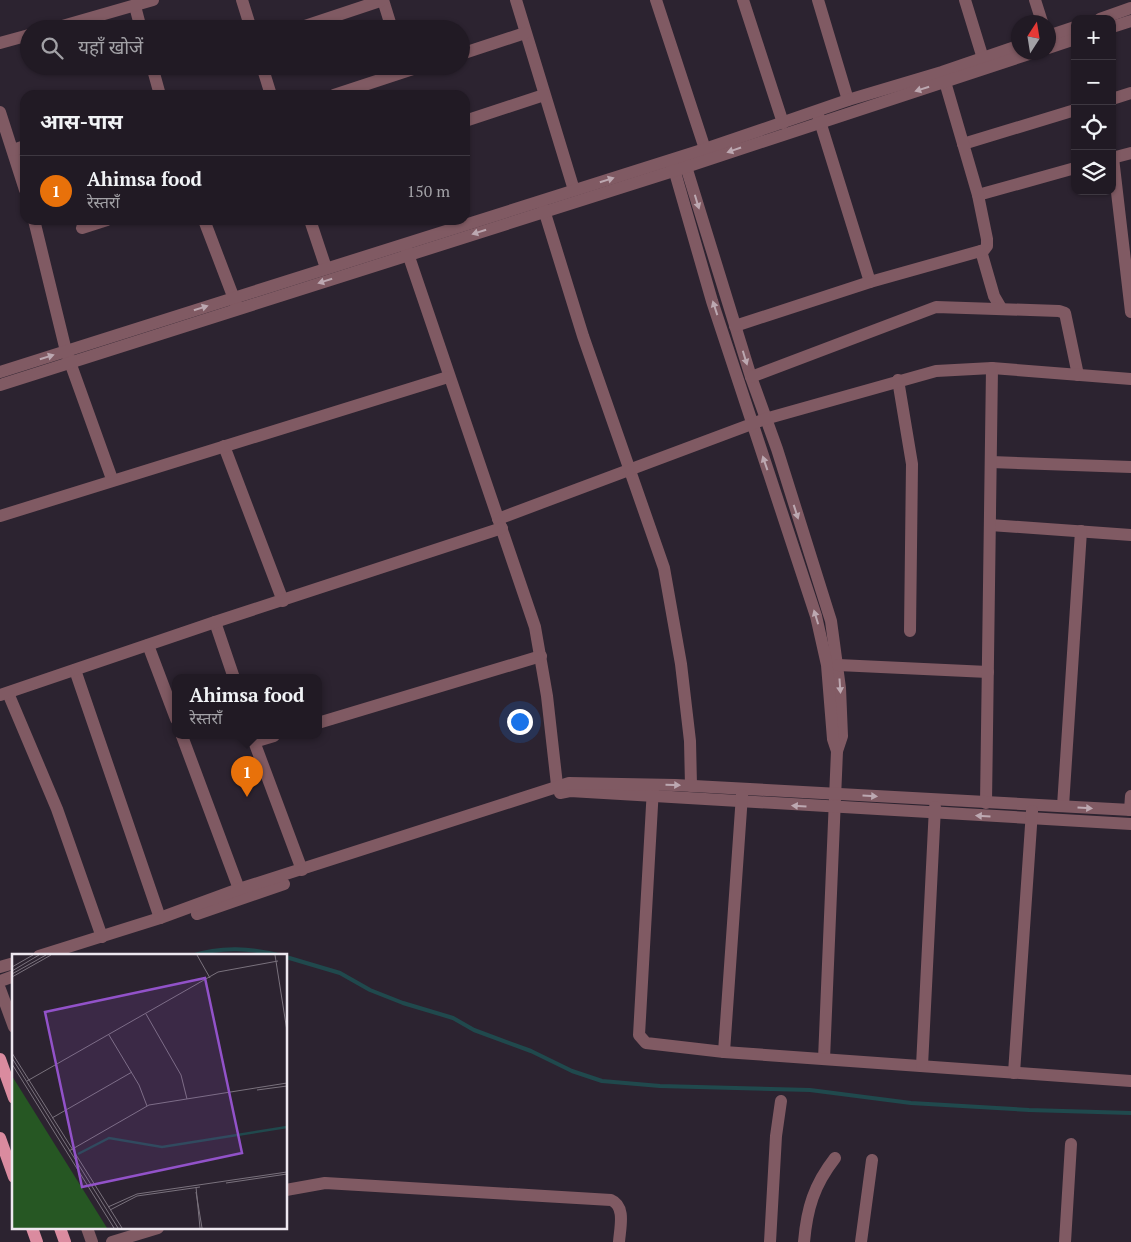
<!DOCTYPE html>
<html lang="hi">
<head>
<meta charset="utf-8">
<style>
  :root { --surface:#211a24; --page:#29232c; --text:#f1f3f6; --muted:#a2a1a6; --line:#3e3841; --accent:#bbaaf6 }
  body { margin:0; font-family:"PT Serif","Noto Sans Devanagari",serif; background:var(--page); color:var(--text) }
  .controls { position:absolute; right:15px; top:15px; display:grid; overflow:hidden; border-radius:10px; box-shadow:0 1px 4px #0004 }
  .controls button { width:45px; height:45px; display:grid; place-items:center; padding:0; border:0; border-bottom:1px solid var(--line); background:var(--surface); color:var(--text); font:25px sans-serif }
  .compass { position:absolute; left:1011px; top:15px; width:45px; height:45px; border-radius:50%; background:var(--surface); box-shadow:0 1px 4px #0004; rotate:12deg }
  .you { position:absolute; left:519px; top:721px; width:18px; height:18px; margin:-12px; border:4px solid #fff; border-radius:50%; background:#1a73e8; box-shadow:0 0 0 8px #1a73e833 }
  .badge { display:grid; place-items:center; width:32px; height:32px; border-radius:50%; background:var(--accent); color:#fff; font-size:16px; font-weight:700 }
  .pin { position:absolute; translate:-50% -41px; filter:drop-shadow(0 1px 2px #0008) }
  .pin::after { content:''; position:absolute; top:26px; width:18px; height:15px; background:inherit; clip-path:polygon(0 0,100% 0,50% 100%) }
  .popup { position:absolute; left:172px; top:674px; width:150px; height:65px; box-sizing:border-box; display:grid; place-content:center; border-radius:10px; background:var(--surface); filter:drop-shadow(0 1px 4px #0005); font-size:16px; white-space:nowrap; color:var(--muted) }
  .popup b { font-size:19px; color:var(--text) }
  .popup::after { content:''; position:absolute; left:50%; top:100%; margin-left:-10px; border:10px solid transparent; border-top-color:var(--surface) }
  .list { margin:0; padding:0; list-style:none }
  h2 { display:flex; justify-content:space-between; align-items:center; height:65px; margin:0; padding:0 20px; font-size:21px }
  h2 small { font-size:16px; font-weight:400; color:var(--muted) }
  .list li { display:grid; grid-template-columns:32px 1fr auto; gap:15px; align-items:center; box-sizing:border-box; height:70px; padding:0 20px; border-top:1px solid var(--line) }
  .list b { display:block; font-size:19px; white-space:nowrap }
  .list p { margin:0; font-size:16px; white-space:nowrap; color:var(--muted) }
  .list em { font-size:16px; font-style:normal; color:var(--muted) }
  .icon { flex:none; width:28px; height:28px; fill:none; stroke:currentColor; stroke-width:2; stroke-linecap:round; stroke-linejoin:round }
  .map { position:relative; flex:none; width:1131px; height:1242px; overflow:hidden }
  .search { position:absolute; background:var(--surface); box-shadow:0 1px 4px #0004; left:20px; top:20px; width:450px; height:55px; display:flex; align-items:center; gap:12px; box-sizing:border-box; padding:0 18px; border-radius:28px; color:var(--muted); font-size:19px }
  .panel { position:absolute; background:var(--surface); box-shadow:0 1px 4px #0004; left:20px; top:90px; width:450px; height:135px; border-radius:15px }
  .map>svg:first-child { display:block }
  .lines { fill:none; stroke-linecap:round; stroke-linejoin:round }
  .stream { stroke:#20494d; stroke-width:4 }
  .minor { stroke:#805a63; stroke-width:12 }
  .major { stroke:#da8b9f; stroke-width:12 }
  .oneway { fill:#bca8b1 }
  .inset-river { fill:none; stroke:#20494d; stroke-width:2.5 }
  .inset-road { fill:none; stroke:#7a727d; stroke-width:1 }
  .view { fill:#9252c9; fill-opacity:0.15; stroke:#9252c9; stroke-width:2.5 }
  .inset-edge { fill:none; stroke:#eee8f0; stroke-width:2.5 }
</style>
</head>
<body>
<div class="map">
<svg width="1131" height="1242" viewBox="0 0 1131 1242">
  <rect width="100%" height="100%" fill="#2c2330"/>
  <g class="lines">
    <g class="stream">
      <path d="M191 956C222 946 251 948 282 956"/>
      <polyline points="286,957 340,973 370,990 403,1003 453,1018 474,1030 531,1051 572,1071 602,1081 660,1086 810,1090 911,1103 1029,1110 1131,1113"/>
    </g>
    <g class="minor">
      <polyline points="242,0 251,29"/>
      <polyline points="383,0 392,29"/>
      <polyline points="516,0 574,190"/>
      <polyline points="656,0 705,149"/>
      <polyline points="743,0 783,123"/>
      <polyline points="818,0 848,100"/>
      <polyline points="965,0 985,65"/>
      <polyline points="1035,0 1042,22"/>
      <polyline points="135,6 141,29"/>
      <polyline points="1100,19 1131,8"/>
      <polyline points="1112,27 1131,21"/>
      <polyline points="52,29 153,0"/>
      <polyline points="296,29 383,0"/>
      <polyline points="1048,36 1075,27"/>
      <polyline points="0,43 29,35"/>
      <polyline points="1048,48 1075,39"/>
      <polyline points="461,54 525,33"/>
      <polyline points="152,66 160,95"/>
      <polyline points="262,66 271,95"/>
      <polyline points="334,95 422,66"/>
      <polyline points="1112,99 1131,93"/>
      <polyline points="0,112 25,190"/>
      <polyline points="818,115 870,282"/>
      <polyline points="465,121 544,95"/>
      <polyline points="963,144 1075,110"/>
      <polyline points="13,150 25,146"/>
      <polyline points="1112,158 1131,153"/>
      <polyline points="1113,158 1131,312"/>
      <polyline points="684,160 751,377 777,449 831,621 840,688 842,736 837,751"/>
      <polyline points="672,162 712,301 816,616 827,665 833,739 837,751 824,1059"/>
      <polyline points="978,195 1075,168"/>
      <polyline points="544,210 583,336 664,568 681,664 690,741 691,786"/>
      <polyline points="34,220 66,351 112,479"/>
      <polyline points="204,220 236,304"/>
      <polyline points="310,220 326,268"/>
      <polyline points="82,228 107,220"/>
      <polyline points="406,248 535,627 547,696 557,785"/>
      <polyline points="981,251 994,296 1001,308"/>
      <polyline points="735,326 870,282 984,250 987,246 987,239 978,195 943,75"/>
      <polyline points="0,372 705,149 848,100 942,72 1018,46"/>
      <polyline points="751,377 936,307 1059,311 1065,313 1078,375"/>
      <polyline points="898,380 912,464 910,631"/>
      <polyline points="0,385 686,167 1035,52"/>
      <polyline points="224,446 283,601"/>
      <polyline points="991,462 1131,467"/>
      <polyline points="0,516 448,377"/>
      <polyline points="498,519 765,419 936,371 992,368 1131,379"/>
      <polyline points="990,525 1131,535"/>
      <polyline points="215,622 234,678"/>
      <polyline points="148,645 176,719"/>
      <polyline points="838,665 988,672"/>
      <polyline points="75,670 160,918"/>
      <polyline points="8,693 57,809 102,937"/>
      <polyline points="0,695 215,622 502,528"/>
      <polyline points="318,723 541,656"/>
      <polyline points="182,736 239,889"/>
      <polyline points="252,736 302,870"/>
      <polyline points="254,742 274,736"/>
      <polyline points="653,788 639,1035 646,1043 724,1052 1131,1081"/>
      <polyline points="560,793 570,791 1131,824"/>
      <polyline points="986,803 992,368"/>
      <polyline points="1063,806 1081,531"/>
      <polyline points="1130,810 1131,796"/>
      <polyline points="197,914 284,884"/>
      <polyline points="39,956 160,918 239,889 569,783 675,785 1131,810"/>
      <polyline points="0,967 14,963"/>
      <polyline points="0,981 14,976"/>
      <polyline points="0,989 14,1027"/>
      <polyline points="724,1052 742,795"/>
      <polyline points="922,1066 935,807"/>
      <polyline points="1014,1073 1032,811"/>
      <path d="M286 1190 325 1183 611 1200C626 1206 620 1228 619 1242"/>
      <polyline points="87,1228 92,1242"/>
      <polyline points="112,1242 158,1228"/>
      <polyline points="770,1242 776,1136 781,1101"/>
      <path d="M804 1242C807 1208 814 1185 835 1158"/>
      <polyline points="861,1242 872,1160"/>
      <polyline points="1065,1242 1071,1144"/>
    </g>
    <g class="major">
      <polyline points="0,1059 14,1098"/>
      <polyline points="0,1138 14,1177"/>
      <polyline points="32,1228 37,1242"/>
      <polyline points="60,1228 65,1242"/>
    </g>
  </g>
  <defs><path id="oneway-solid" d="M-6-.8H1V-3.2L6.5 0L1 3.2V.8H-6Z" transform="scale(1.25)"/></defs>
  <g class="oneway">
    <use href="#oneway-solid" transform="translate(922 89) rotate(162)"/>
    <use href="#oneway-solid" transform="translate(734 150) rotate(161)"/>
    <use href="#oneway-solid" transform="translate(607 180) rotate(-18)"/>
    <use href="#oneway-solid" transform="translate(697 202) rotate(73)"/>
    <use href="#oneway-solid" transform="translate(479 232) rotate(162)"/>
    <use href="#oneway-solid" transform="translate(325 281) rotate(163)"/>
    <use href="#oneway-solid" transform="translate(201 308) rotate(-18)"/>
    <use href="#oneway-solid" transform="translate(715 308) rotate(-108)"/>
    <use href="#oneway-solid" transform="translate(47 357) rotate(-17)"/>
    <use href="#oneway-solid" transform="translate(745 358) rotate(73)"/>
    <use href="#oneway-solid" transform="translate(765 463) rotate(-109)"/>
    <use href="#oneway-solid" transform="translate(796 512) rotate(72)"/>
    <use href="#oneway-solid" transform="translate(816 617) rotate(-107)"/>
    <use href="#oneway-solid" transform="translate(840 686) rotate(86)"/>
    <use href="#oneway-solid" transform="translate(673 785) rotate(2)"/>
    <use href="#oneway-solid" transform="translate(870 796) rotate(3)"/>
    <use href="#oneway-solid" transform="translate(799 806) rotate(-176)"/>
    <use href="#oneway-solid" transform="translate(1085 808) rotate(3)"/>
    <use href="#oneway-solid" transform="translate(983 816) rotate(-177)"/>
  </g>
  <g transform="translate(12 954)">
    <rect width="275" height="275" fill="#2c2330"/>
    <path d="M0 122 95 274H0Z" fill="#265723"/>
    <path class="inset-river" d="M66 200 97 184 150 193 275 173"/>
    <path class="inset-road" d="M185 1 198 24M263 1 275 77M0 13 21 1M0 17 27 1M0 20 34 1M0 23 39 1M134 60 169 121 175 145M97 81 127 131 135 152M0 99 110 274M0 104 106 274M0 110 102 274M15 127 206 18 266 7M245 136 275 132M40 164 120 118M57 197 137 151 275 129M214 229 275 220M184 233 188 274M184 238 190 274M96 253 125 240 275 218M98 256 125 242 188 233"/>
    <path class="view" d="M193 24 230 199 70 233 33 58Z"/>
    <rect width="275" height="275" class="inset-edge"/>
  </g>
</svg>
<div class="controls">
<button>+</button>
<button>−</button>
<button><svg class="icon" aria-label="locate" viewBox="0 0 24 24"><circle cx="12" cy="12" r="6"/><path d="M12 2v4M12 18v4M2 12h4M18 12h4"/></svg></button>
<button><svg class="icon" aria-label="layers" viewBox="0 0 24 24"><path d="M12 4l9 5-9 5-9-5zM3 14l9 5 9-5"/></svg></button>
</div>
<svg class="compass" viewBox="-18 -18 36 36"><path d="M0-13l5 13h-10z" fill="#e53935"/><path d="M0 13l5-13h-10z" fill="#a2a1a6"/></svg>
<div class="you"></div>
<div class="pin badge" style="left:247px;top:797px;background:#e8710a">1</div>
<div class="popup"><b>Ahimsa food</b>रेस्तराँ</div>
<div class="search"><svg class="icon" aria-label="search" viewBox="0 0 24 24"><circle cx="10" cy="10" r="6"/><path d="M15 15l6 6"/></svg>यहाँ खोजें</div>
<section class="panel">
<h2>आस-पास<small></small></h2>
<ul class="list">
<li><span class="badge" style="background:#e8710a">1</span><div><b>Ahimsa food</b><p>रेस्तराँ</p></div><em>150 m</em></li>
</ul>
</section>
</div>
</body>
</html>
